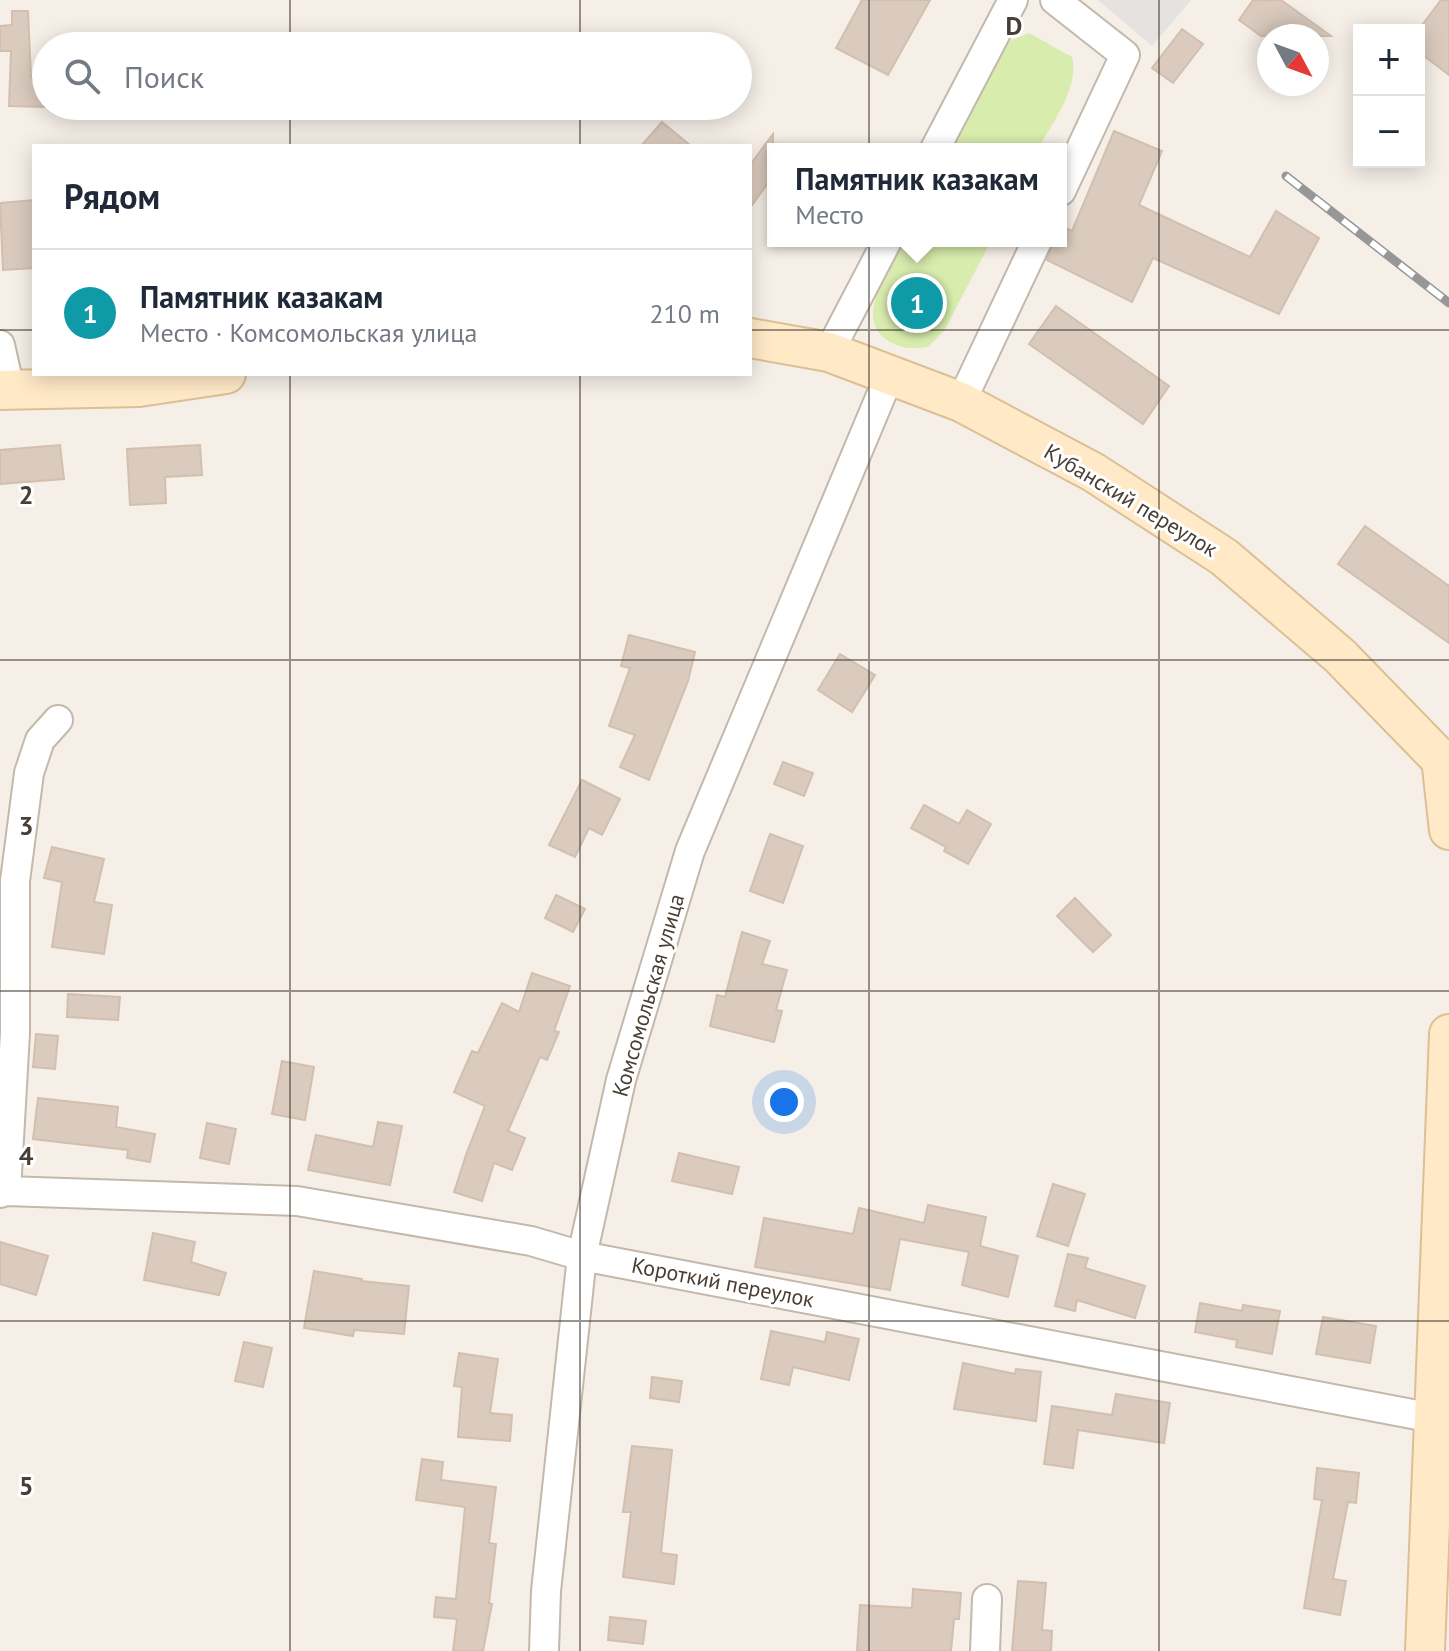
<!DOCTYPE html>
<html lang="ru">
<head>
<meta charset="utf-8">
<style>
  :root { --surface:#fff; --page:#f6f6f7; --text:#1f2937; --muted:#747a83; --line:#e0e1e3; --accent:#0b8043 }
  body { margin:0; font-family:"PT Sans",sans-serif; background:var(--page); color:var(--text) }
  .controls { position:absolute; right:24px; top:24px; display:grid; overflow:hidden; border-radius:0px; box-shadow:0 4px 20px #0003 }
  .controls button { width:72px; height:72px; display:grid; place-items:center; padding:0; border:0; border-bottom:2px solid var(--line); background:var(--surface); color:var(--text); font:40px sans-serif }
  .compass { position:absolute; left:1257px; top:24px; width:72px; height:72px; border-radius:50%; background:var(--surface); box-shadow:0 4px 20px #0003; rotate:131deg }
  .you { position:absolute; left:784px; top:1102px; width:28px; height:28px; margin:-20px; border:6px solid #fff; border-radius:50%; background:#1a73e8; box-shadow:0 0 0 12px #1a73e833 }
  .badge { display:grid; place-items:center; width:52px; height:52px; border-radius:50%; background:var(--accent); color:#fff; font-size:26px; font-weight:700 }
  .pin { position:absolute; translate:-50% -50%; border:4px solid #fff; box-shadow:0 2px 8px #0006 }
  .popup { position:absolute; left:767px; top:143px; width:300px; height:104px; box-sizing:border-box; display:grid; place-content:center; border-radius:0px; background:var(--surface); filter:drop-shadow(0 2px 6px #0005); font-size:26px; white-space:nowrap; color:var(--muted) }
  .popup b { font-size:30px; color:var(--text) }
  .popup::after { content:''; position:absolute; left:50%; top:100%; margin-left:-16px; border:16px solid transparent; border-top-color:var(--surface) }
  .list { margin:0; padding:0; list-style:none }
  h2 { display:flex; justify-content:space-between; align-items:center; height:104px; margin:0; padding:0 32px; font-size:34px }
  h2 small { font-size:26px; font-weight:400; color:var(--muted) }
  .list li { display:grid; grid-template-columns:52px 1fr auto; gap:24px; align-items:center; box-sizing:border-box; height:128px; padding:0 32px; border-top:2px solid var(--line) }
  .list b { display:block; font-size:30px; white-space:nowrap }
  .list p { margin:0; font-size:26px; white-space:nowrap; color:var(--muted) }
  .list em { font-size:26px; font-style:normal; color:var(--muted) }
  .icon { flex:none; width:44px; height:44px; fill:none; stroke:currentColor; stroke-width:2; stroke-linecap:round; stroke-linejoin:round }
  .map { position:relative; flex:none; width:1449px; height:1651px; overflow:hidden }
  .search { position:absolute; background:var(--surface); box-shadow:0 4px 20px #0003; left:32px; top:32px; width:720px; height:88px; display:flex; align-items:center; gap:20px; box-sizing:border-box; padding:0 28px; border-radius:44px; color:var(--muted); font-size:30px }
  .panel { position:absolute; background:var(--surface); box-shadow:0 4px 20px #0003; left:32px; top:144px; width:720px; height:232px; border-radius:0px }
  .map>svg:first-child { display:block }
  .green { fill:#d8ecad }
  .parking { fill:#e5e2df }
  .building { fill:#dacbbe; stroke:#d3bfae; stroke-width:2 }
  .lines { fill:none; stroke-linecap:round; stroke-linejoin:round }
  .street-casing { stroke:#c4b8ac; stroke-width:32 }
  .secondary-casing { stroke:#dbbf95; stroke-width:42 }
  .street { stroke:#fff; stroke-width:28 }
  .secondary { stroke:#ffe9c7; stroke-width:38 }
  .rail-casing { stroke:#979797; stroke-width:9 }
  .rail { stroke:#fff; stroke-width:6; stroke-dasharray:18; stroke-linecap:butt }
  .grid { fill:none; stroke:#483e35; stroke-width:2; stroke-opacity:0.55 }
  .labels { text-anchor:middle; stroke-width:6; stroke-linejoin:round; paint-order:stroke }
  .street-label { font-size:22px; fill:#483e35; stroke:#fff }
  .grid-label { font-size:26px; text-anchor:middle; font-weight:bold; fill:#483e35; stroke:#fff; stroke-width:6; stroke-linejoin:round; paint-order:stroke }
</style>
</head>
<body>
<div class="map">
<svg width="1449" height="1651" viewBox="0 0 1449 1651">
  <rect width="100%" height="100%" fill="#f5efe7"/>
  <g class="green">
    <path d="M1029 33 1072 57C1080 87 1052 123 1038 149H952L1007 42Z"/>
    <path d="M906 241H991L944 331 928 347C912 349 901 349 887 340 852 317 892 267 906 241Z"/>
  </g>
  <polygon class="parking" points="1098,0 1191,0 1152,46"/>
  <g class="building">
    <polygon points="862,0 930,0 888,75 836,48"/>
    <polygon points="1253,0 1281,0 1331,36 1261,36 1239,20"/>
    <polygon points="1441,0 1449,0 1449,75 1419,52 1419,29"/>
    <polygon points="12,11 28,11 31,77 46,78 46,107 9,106 11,51 0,51 0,26 12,25"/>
    <polygon points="1182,29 1203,44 1173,83 1152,68"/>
    <polygon points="662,122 691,146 641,146"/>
    <polygon points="1114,131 1162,151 1139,205 1250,257 1276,211 1319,238 1279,314 1153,258 1132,302 1047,260 1054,241 1061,241 1061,226 1072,231"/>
    <polygon points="773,134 773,176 750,208 750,165"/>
    <polygon points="34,200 34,268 3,270 0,203"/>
    <polygon points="1056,306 1169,386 1143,424 1029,344"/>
    <polygon points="60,445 64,479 0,484 0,450"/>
    <polygon points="200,445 202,475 165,477 166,503 130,505 127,449"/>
    <polygon points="1365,526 1449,586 1449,643 1338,564"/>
    <polygon points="629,635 695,652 688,681 649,780 620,767 635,735 609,726 630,668 621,666"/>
    <polygon points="840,654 875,675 852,712 818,690"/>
    <polygon points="783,762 813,773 804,796 774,784"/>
    <polygon points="582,780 620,799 602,835 589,828 575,857 549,845"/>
    <polygon points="924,805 959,824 967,810 991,824 968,864 944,851 946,847 911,828"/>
    <polygon points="770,834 803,846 783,903 750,891"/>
    <polygon points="52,847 104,859 94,902 112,905 104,954 52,947 62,882 44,878"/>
    <polygon points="556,895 585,909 573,932 545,918"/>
    <polygon points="1075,898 1111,935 1093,952 1057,916"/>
    <polygon points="742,932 770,941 762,964 787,970 776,1010 782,1011 774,1042 710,1026 717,995 725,997"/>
    <polygon points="532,973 570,986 554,1031 559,1032 547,1060 540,1057 508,1131 525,1138 512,1170 494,1163 482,1201 454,1192 467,1152 485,1106 454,1092 472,1051 478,1053 502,1003 519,1012"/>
    <polygon points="68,994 120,997 118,1020 67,1017"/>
    <polygon points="36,1034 58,1036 55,1069 33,1067"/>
    <polygon points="282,1061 314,1067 305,1120 272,1114"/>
    <polygon points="38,1098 118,1107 116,1127 155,1134 150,1162 127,1158 128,1150 33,1139"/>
    <polygon points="378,1122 402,1126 390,1185 308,1170 316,1135 373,1147"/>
    <polygon points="207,1123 236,1129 229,1164 200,1158"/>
    <polygon points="679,1153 739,1167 732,1194 672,1181"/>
    <polygon points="1053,1184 1085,1194 1068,1246 1037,1236"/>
    <polygon points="928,1205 986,1217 980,1246 1018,1256 1008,1297 962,1285 969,1252 900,1239 890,1290 755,1267 764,1218 853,1234 859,1208 924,1223"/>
    <polygon points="153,1233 195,1242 191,1262 226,1273 219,1295 144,1280"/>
    <polygon points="0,1242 48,1256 36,1295 0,1284"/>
    <polygon points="1068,1254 1088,1258 1085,1268 1145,1286 1135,1318 1077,1300 1075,1311 1055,1306"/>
    <polygon points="314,1271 362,1279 361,1281 409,1286 404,1334 354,1330 353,1336 304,1328"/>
    <polygon points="1200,1303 1242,1311 1243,1305 1280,1311 1272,1354 1236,1347 1237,1340 1195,1332"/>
    <polygon points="1323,1317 1376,1326 1370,1363 1316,1354"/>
    <polygon points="771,1331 825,1342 827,1332 859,1339 849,1380 793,1367 789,1385 761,1379"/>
    <polygon points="244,1342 272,1348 263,1387 235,1381"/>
    <polygon points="459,1353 498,1359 490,1413 512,1415 510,1441 458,1437 462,1387 454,1386"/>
    <polygon points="963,1363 1015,1374 1016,1369 1041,1372 1036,1421 954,1409"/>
    <polygon points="652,1377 682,1381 679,1402 650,1398"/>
    <polygon points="1116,1394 1170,1403 1164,1443 1078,1430 1073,1468 1044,1464 1052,1406 1112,1415"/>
    <polygon points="632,1446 672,1450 661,1553 677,1555 674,1584 623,1577 631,1512 623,1512"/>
    <polygon points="422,1459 443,1462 441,1480 496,1487 489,1543 496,1544 489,1603 492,1604 483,1651 453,1651 457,1619 434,1617 436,1597 456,1599 465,1507 416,1500"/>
    <polygon points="1317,1468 1359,1473 1356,1503 1348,1502 1333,1579 1346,1581 1340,1615 1304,1608 1322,1500 1314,1499"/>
    <polygon points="1018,1581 1046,1583 1042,1630 1052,1631 1051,1651 1012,1651"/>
    <polygon points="913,1589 961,1593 959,1619 954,1619 951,1651 857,1651 860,1605 912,1608"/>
    <polygon points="610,1617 646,1621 643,1644 608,1640"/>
  </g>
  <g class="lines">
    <g class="street-casing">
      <g id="street">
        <polyline points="1055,0 1125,55 1061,191"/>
        <polyline points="935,149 1013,0"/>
        <polyline points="0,345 10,390"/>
        <polyline points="829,352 887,241"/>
        <polyline points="961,402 1037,241"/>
        <polyline points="6,1191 15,1033 15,881 29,773 40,740 58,720"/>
        <polyline points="0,1193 6,1191 297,1201 531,1241 582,1256 1449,1421"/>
        <polyline points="544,1651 546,1591 582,1256 621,1080 690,851 890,374"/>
        <polyline points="985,1651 987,1599"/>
      </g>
    </g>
    <g class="secondary-casing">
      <g id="secondary">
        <polyline points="750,338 829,352 961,402 1093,472 1224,557 1340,656 1449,768"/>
        <polyline points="0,390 139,387 226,374"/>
        <polyline points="1441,758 1449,830"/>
        <polyline points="1425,1651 1449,1034"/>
      </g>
    </g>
    <use href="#street" class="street"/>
    <use href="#secondary" class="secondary"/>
    <g class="rail-casing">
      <polyline id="rail" points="1286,176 1449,303"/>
    </g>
    <use href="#rail" class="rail"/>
  </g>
  <path class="grid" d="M290 0V46M580 0V46M869 0V1651M1159 0V1651M290 106V146M580 106V146M0 330H34M750 330H1449M290 374V1651M580 374V1651M0 660H1449M0 991H1449M0 1321H1449"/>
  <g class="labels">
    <g class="street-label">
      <text transform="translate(1131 500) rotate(31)" y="8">Кубанский переулок</text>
      <text transform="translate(648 995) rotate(-74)" y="8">Комсомольская улица</text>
      <text transform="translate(723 1282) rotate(11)" y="8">Короткий переулок</text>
    </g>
  </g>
  <g class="grid-label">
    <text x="1014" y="35">D</text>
    <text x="26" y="504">2</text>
    <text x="26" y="835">3</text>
    <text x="26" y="1165">4</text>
    <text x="26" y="1495">5</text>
  </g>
</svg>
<div class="controls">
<button>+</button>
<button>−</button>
</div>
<svg class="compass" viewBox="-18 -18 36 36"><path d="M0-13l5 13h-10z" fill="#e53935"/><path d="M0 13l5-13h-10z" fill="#747a83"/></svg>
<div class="you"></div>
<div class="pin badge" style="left:917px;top:303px;background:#0f9aa8">1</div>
<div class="popup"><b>Памятник казакам</b>Место</div>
<div class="search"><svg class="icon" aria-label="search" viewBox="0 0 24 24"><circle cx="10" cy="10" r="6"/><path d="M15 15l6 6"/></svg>Поиск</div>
<section class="panel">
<h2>Рядом<small></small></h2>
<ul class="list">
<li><span class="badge" style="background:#0f9aa8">1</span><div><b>Памятник казакам</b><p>Место · Комсомольская улица</p></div><em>210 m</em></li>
</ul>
</section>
</div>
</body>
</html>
